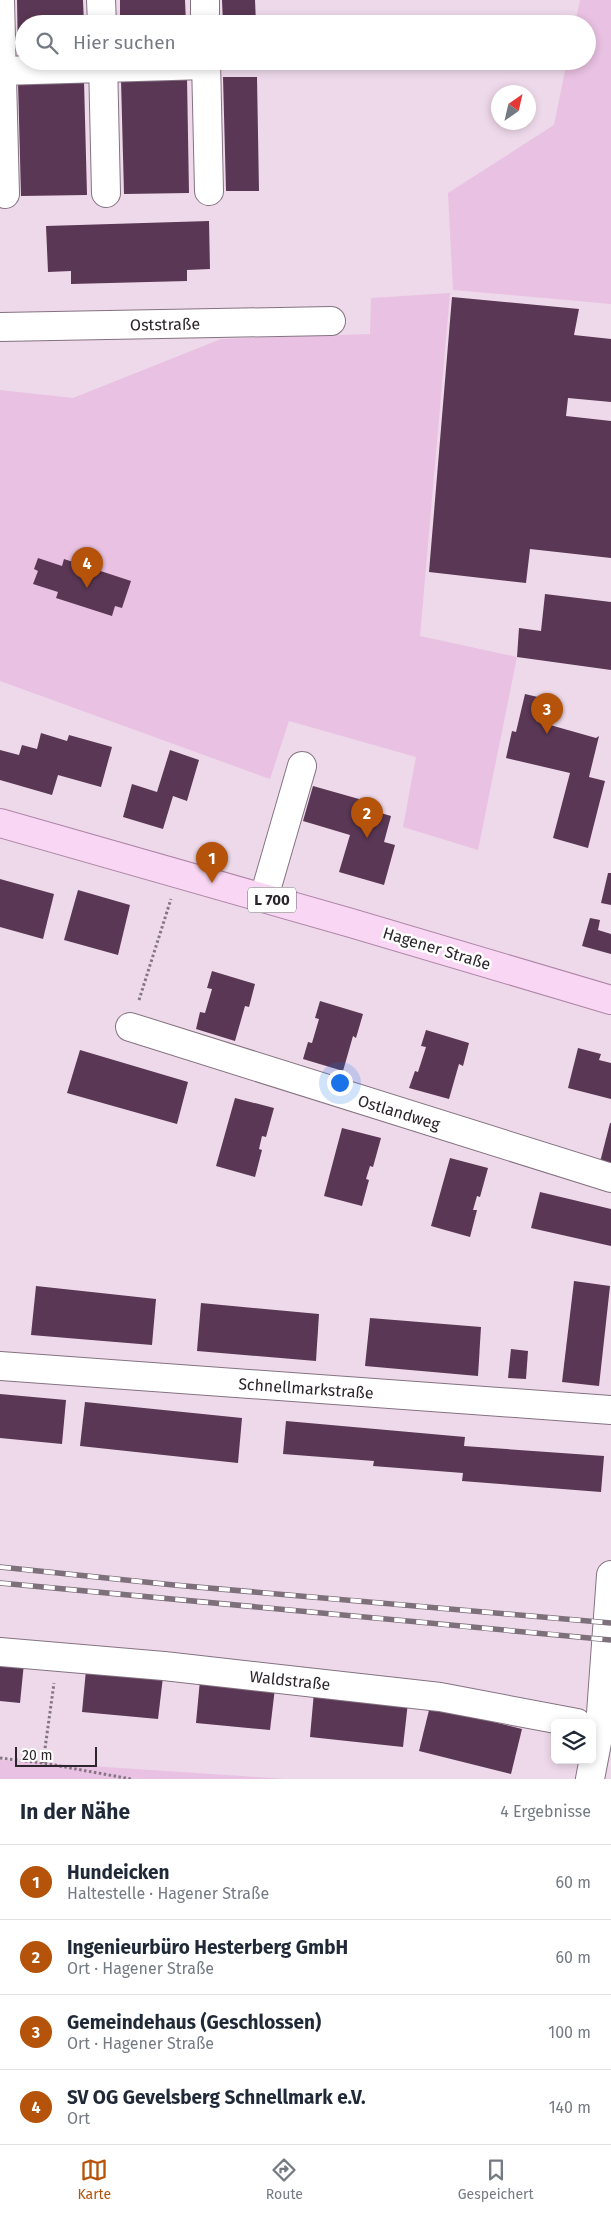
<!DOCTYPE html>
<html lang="de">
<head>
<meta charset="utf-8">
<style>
  :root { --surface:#fff; --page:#f2f2f3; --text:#1f2937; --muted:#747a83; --line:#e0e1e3; --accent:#b45309 }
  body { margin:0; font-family:"Fira Sans",sans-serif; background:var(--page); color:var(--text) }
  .controls { position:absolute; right:15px; bottom:15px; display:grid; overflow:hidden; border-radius:8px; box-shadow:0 2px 8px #0003 }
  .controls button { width:45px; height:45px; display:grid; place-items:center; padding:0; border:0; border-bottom:1px solid var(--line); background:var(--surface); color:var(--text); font:25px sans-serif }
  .compass { position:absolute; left:491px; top:85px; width:45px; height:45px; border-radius:50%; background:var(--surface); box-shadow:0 2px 8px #0003; rotate:34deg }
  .scale { position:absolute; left:15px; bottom:12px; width:82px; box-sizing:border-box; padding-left:5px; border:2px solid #2c252b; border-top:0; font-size:14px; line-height:18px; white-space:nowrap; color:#2c252b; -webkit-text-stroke:4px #fff; paint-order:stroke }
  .you { position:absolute; left:339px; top:1082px; width:18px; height:18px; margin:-12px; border:4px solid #fff; border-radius:50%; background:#1a73e8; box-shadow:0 0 0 8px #1a73e833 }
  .badge { display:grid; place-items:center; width:32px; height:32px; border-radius:50%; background:var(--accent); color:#fff; font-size:16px; font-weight:700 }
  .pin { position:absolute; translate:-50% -41px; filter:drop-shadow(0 1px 2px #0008) }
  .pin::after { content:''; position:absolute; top:26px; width:18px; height:15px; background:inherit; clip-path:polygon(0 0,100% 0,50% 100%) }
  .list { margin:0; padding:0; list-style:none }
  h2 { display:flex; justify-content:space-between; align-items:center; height:65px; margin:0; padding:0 20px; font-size:21px }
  h2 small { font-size:16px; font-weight:400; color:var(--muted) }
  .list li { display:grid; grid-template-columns:32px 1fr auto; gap:15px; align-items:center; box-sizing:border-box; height:75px; padding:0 20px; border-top:1px solid var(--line) }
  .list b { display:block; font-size:19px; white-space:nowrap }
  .list p { margin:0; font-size:16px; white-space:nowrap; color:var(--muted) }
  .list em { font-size:16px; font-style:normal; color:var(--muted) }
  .icon { flex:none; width:28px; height:28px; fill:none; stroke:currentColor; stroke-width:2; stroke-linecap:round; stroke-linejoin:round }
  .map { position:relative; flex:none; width:611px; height:1779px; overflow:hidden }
  .search { position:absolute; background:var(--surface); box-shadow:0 2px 8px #0003; left:15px; right:15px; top:15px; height:55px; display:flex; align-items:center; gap:12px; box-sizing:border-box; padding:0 18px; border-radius:28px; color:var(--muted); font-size:19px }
  .sheet { height:365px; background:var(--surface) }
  nav { display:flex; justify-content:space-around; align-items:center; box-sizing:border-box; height:70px; border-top:1px solid var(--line); background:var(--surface); font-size:14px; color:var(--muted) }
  nav a { display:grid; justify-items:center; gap:2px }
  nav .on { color:var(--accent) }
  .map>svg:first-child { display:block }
  .green { fill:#e9c1e2 }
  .building { fill:#5a3754 }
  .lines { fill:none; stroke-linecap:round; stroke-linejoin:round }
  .minor-casing { stroke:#847281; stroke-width:30 }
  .major-casing { stroke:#af86a8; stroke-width:30 }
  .path { stroke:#847681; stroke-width:3; stroke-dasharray:2.5 2.5; stroke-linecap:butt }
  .minor { stroke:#fff; stroke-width:28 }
  .major { stroke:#f9d6f3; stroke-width:28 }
  .rail-casing { stroke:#7d707b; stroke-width:5.5 }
  .rail { stroke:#fff; stroke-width:4; stroke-dasharray:11; stroke-linecap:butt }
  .labels { text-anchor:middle; stroke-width:5; stroke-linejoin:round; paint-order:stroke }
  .shield { fill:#fff; stroke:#6b666b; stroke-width:1 }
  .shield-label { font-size:15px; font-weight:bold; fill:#2c252b }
  .street-label { font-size:16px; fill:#2c252b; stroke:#fff }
</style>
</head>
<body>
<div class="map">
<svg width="611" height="1779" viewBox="0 0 611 1779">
  <rect width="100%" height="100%" fill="#eed9ea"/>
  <g class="green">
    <polygon points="580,0 611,0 611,304 453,290 448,193 554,125 567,61 587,61 587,24 575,24"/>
    <polygon points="450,293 420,636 517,657 478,850 403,827 416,757 289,721 270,779 0,681 0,390 73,398 221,339 370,334 371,298"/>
    <polygon points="0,1760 287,1779 0,1779"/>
  </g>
  <g class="building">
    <polygon points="17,0 83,0 84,24 24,24 24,57 18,57"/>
    <polygon points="120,0 185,0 186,24 120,24"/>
    <polygon points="222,0 255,0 256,24 223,24"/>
    <polygon points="223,77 257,77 259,191 226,191"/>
    <polygon points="187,78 189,193 124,194 121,80"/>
    <polygon points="84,81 87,195 21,196 18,82"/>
    <polygon points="209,221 210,269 187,270 187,281 71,284 71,271 48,272 46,226"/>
    <polygon points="452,297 579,309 574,335 611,339 611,402 568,398 566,416 611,421 611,558 530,549 526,583 429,572"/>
    <polygon points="38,558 62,566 64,559 131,581 122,608 115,606 112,616 56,598 58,592 33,584 38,571 34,569"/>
    <polygon points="545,594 611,602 611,670 517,657 519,628 541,631"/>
    <polygon points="525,694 542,698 536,721 596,738 599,736 589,777 605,781 588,848 553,838 570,773 506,758 512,731 516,732"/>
    <polygon points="41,733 67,741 69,735 112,747 101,787 58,775 52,795 0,780 0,750 19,755 22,745 37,749"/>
    <polygon points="170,750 199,760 187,801 173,796 163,829 123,817 132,784 157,792"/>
    <polygon points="313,786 359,799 357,806 391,816 384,842 395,845 384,885 339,872 350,835 303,821"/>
    <polygon points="608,873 611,873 611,905 601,903"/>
    <polygon points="0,879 54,894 43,939 0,927"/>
    <polygon points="78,890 130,905 118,955 64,940"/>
    <polygon points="590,918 600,920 598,930 611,934 611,954 582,946"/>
    <polygon points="212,971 255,984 249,1007 245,1006 235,1041 196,1029 200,1012 205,1013 212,989 207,988"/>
    <polygon points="320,1001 363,1014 356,1038 353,1036 343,1071 303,1059 308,1042 312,1043 319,1019 315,1018"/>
    <polygon points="426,1030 469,1043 463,1066 459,1064 449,1099 409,1088 415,1071 418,1072 426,1047 421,1046"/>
    <polygon points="578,1048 601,1054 599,1060 611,1063 611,1099 568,1088"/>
    <polygon points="80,1050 188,1082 177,1124 67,1093"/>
    <polygon points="235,1098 274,1108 266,1137 262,1136 259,1149 262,1150 255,1177 216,1166"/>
    <polygon points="610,1123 611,1123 611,1165 600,1162"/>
    <polygon points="342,1128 381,1138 373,1167 370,1166 366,1179 369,1180 362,1206 324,1196"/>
    <polygon points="450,1158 488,1168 480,1197 477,1196 473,1210 477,1210 470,1237 431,1226"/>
    <polygon points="540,1192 611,1209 611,1246 531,1228"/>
    <polygon points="574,1281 610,1286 599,1386 562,1382"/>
    <polygon points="36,1286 156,1299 152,1345 31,1335"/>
    <polygon points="201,1303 319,1314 316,1361 197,1351"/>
    <polygon points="370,1318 481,1327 478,1376 365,1366"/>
    <polygon points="511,1349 528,1351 526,1379 508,1378"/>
    <polygon points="0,1394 66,1400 62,1444 0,1438"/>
    <polygon points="85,1402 242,1418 238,1463 80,1446"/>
    <polygon points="286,1421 465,1437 464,1446 604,1456 601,1492 462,1481 463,1473 373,1466 374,1461 283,1454"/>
    <polygon points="0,1660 24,1663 20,1703 0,1701"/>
    <polygon points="86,1670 163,1677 158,1719 82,1712"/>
    <polygon points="200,1680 275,1688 270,1730 196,1723"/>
    <polygon points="314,1692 408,1702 403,1747 310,1737"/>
    <polygon points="430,1706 522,1729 511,1774 419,1751"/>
  </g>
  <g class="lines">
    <g class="minor-casing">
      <g id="minor">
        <polyline points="0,0 5,194"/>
        <polyline points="101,0 102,24"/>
        <polyline points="205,0 205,24"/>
        <polyline points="103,61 106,193"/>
        <polyline points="206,61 209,191"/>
        <polyline points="0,71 206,65"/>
        <polyline points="0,327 331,321"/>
        <polyline points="264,897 302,766"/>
        <polyline points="130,1027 611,1178"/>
        <polyline points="0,1366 611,1410"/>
        <polyline points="0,1652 164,1666 440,1697 577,1723"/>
        <polyline points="590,1779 600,1727 611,1575"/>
      </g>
    </g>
    <g class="major-casing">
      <polyline id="major" points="0,823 351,923 611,1000"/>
    </g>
    <g class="path">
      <polyline points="139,1000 171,899"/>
      <polyline points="0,1758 43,1763 131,1779"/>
      <polyline points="43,1763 54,1683"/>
    </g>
    <use href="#minor" class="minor"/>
    <use href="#major" class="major"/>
    <g class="rail-casing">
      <g id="rail">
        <polyline points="0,1567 174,1585 611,1623"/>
        <polyline points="0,1583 611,1640"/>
      </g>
    </g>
    <use href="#rail" class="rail"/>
  </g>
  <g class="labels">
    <rect class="shield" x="248" y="887.5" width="48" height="25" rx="4"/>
    <g class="shield-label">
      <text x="272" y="905">L 700</text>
    </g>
    <g class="street-label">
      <text transform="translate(165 324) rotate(-1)" y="6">Oststraße</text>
      <text transform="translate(437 948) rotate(17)" y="6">Hagener Straße</text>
      <text transform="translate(399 1112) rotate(17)" y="6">Ostlandweg</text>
      <text transform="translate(306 1388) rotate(4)" y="6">Schnellmarkstraße</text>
      <text transform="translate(290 1680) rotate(6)" y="6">Waldstraße</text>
    </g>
  </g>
</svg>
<div class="controls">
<button><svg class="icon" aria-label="layers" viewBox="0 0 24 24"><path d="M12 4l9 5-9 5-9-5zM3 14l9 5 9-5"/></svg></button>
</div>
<svg class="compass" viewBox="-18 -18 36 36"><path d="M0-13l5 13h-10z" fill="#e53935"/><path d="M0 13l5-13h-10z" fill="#747a83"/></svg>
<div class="scale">20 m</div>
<div class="you"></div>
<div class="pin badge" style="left:212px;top:883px">1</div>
<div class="pin badge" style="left:367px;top:838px">2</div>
<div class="pin badge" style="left:547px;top:734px">3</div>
<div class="pin badge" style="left:87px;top:588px">4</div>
<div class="search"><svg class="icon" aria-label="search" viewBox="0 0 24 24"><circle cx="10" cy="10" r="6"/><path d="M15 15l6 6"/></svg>Hier suchen</div>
</div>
<section class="sheet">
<h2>In der Nähe<small>4 Ergebnisse</small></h2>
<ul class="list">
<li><span class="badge">1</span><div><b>Hundeicken</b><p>Haltestelle · Hagener Straße</p></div><em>60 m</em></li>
<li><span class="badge">2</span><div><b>Ingenieurbüro Hesterberg GmbH</b><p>Ort · Hagener Straße</p></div><em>60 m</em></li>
<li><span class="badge">3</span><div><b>Gemeindehaus (Geschlossen)</b><p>Ort · Hagener Straße</p></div><em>100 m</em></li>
<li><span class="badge">4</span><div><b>SV OG Gevelsberg Schnellmark e.V.</b><p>Ort</p></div><em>140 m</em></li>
</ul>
</section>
<nav>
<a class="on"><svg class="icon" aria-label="map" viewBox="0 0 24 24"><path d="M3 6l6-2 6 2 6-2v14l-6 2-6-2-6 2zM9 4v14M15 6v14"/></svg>Karte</a>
<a><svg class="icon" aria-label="directions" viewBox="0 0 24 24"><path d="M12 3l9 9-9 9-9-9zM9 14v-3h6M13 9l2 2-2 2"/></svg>Route</a>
<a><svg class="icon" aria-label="saved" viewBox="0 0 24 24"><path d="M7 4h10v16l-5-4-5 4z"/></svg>Gespeichert</a>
</nav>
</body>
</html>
